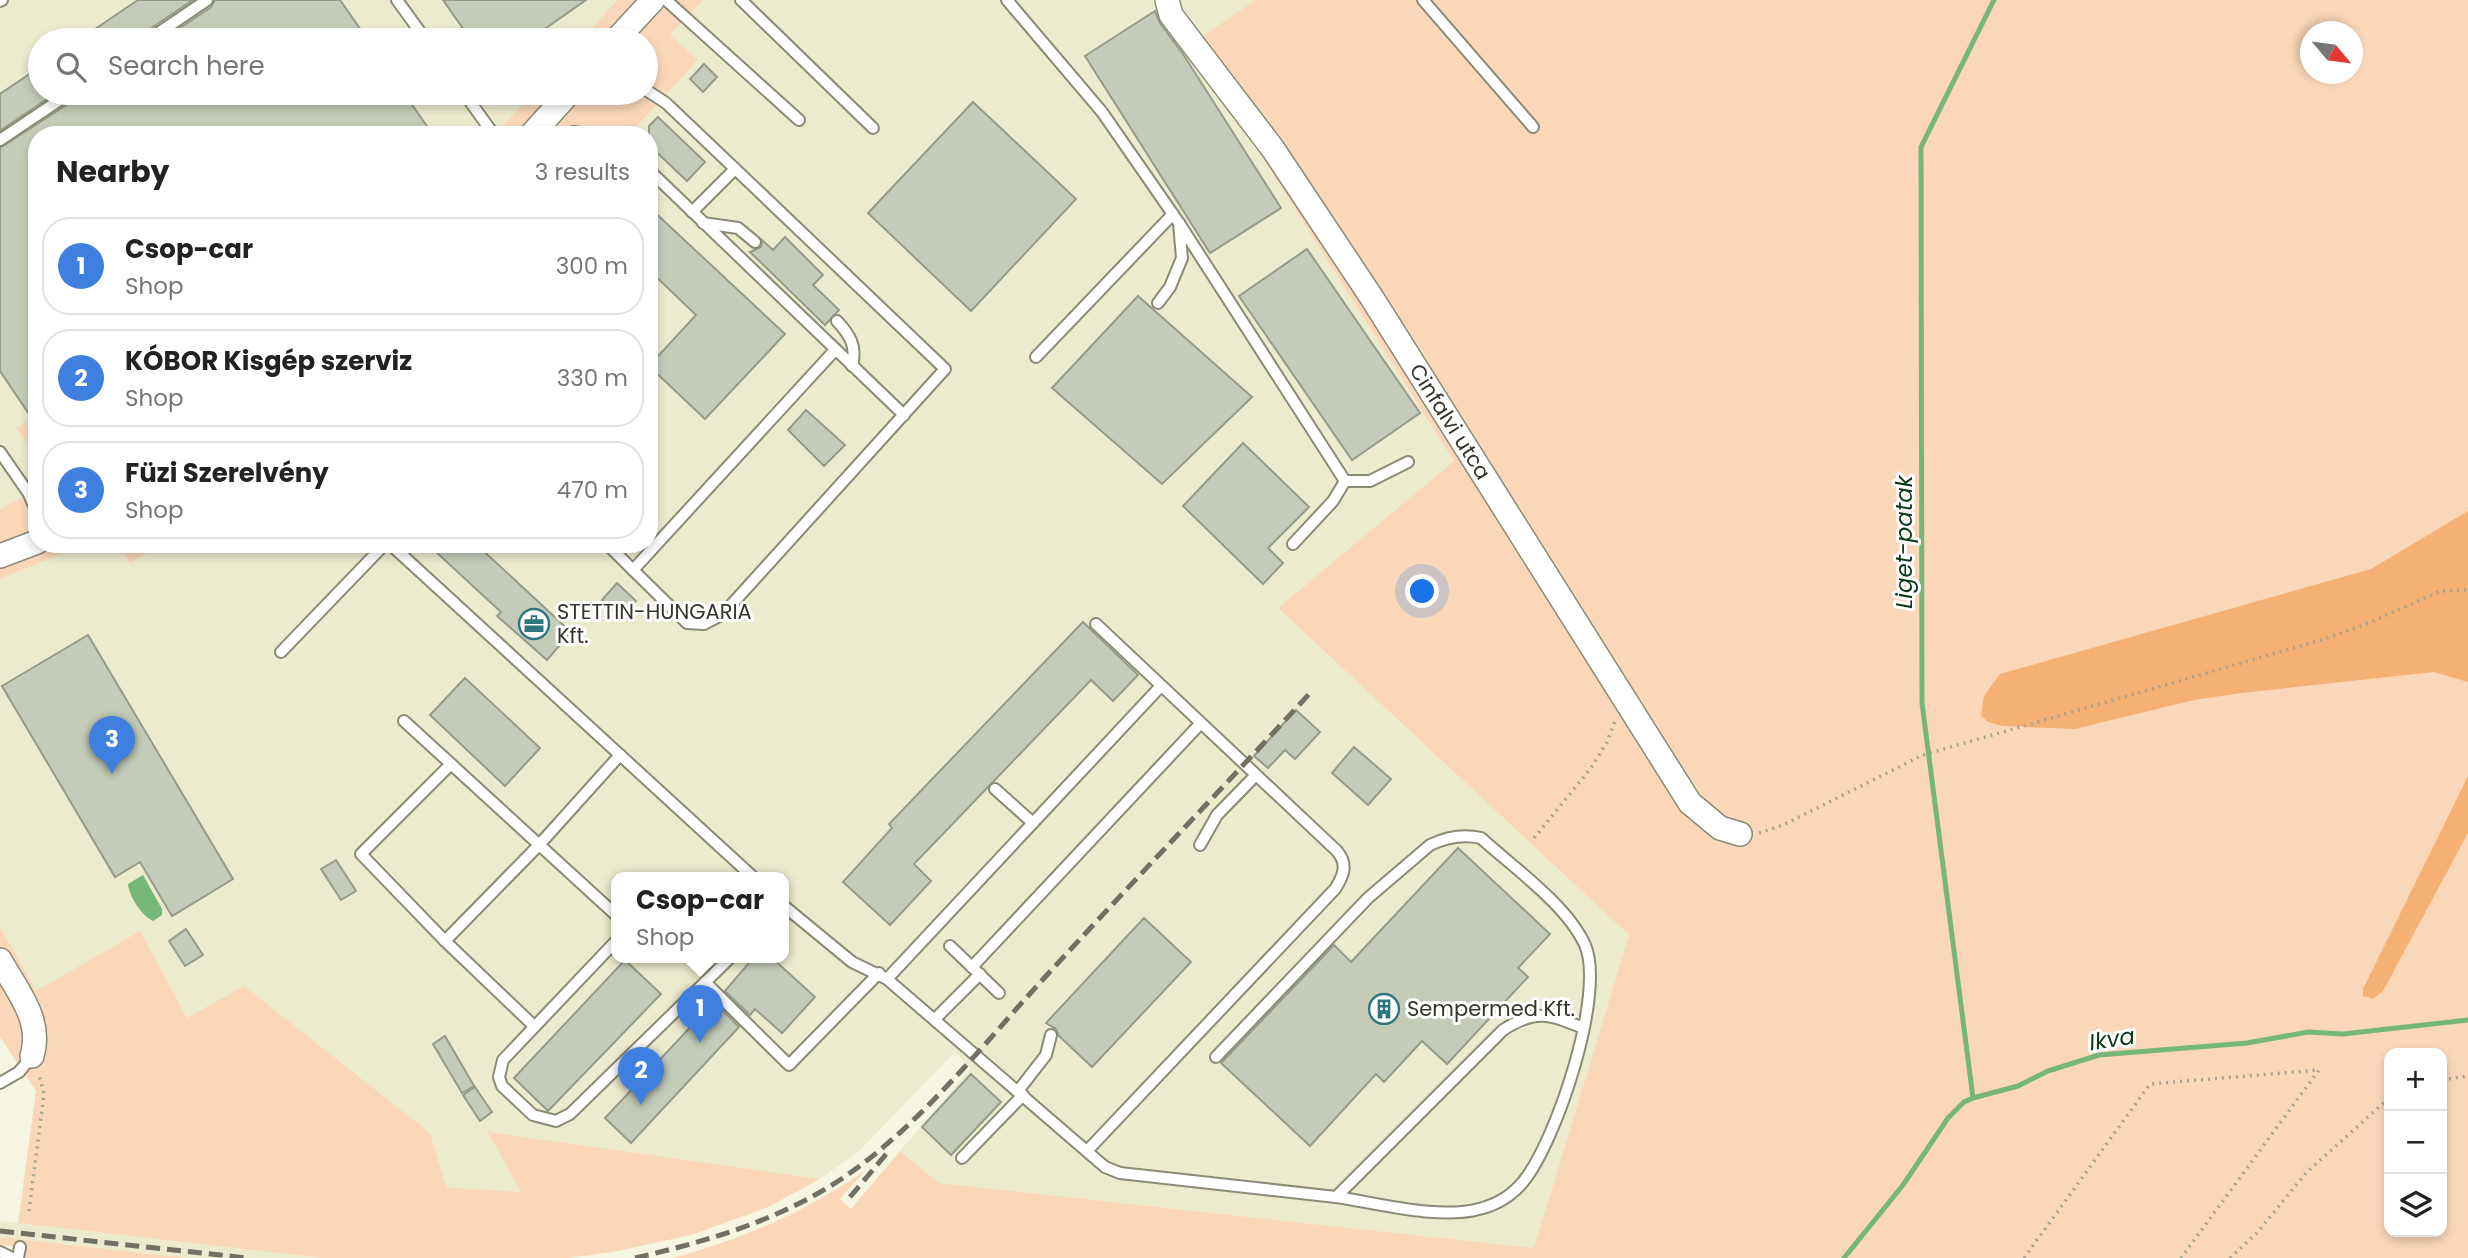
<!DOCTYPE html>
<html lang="en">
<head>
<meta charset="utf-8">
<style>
  :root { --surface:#fff; --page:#f2f2f2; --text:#222; --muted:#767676; --line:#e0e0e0; --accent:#2d757f }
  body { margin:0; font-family:Poppins,sans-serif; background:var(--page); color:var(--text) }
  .controls { position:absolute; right:21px; bottom:21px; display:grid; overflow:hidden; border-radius:14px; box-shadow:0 4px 10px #0003 }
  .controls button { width:63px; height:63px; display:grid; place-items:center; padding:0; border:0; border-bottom:2px solid var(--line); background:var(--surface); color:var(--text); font:35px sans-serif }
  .compass { position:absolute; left:2300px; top:21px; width:63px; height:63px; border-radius:50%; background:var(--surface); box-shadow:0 4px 10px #0003; rotate:119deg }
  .you { position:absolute; left:1423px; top:592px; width:24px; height:24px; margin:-18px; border:5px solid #fff; border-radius:50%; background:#1a73e8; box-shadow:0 0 0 10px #1a73e833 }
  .badge { display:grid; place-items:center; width:46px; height:46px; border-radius:50%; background:var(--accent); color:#fff; font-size:23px; font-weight:700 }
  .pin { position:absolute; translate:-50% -58px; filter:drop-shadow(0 2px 4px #0008) }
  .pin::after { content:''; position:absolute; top:37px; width:24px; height:21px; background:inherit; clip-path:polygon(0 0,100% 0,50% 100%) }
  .popup { position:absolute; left:611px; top:872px; width:178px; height:91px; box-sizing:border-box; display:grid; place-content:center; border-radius:14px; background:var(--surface); filter:drop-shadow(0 2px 5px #0005); font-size:23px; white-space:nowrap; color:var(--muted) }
  .popup b { font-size:26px; color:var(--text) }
  .popup::after { content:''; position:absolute; left:50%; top:100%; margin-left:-14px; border:14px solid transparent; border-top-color:var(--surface) }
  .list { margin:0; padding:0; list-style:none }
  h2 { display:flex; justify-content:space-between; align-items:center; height:91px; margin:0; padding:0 28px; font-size:30px }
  h2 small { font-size:23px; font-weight:400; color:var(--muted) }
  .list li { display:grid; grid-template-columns:46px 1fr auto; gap:21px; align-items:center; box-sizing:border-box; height:98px; margin:0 14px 14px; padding:0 14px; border:2px solid var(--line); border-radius:28px }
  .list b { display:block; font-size:26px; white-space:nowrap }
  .list p { margin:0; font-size:23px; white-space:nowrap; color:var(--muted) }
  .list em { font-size:23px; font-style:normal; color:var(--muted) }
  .icon { flex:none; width:38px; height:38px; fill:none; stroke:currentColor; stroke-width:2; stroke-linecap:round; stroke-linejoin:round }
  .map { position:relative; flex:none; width:2468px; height:1258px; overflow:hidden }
  .search { position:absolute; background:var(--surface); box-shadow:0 4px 10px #0003; left:28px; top:28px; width:630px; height:77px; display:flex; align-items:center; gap:18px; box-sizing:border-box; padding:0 24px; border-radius:38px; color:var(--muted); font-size:26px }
  .panel { position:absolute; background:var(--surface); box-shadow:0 4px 10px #0003; left:28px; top:126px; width:630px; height:427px; border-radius:28px }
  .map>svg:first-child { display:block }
  .built { fill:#ecebce; fill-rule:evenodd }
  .green { fill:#fad7b9; fill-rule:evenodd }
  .forest { fill:#f5b173 }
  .water { fill:#75b779 }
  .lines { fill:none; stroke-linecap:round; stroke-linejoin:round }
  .stream { stroke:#75b779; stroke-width:5 }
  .building { fill:#c4ccb9; stroke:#949b89; stroke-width:2 }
  .service-casing { stroke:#8b8a76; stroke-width:14 }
  .minor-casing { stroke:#8b8a76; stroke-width:26 }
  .path { stroke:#a5a494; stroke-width:3.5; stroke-dasharray:2 5; stroke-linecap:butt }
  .service { stroke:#fff; stroke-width:10 }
  .minor { stroke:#fff; stroke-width:23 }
  .rail { stroke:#717063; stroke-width:5; stroke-dasharray:14 7; stroke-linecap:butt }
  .labels { text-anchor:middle; stroke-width:6; stroke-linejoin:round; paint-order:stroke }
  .street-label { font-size:21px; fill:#35352c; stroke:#fff }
  .poi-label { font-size:21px; fill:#35352c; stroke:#fff; text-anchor:start }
  .water-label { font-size:23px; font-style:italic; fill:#093a11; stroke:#fff }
</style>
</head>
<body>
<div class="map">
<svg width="2468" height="1258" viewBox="0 0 2468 1258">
  <rect width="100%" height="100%" fill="#f6f5df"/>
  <g class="built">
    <polygon points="0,0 617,0 581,40 40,40 40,93 533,93 494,135 37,135 37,416 16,429 37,457 37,489 0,509"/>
    <path d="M703 0H1255L1188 47 1257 149 1454 461 1278 608 1629 935 1534 1248 939 1183 900 1151 971 1068 955 1052 858 1152 820 1179 489 1132 521 1192 446 1187 430 1133 187 1018 140 931 36 992 0 927V579L86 544H119L130 562 162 544H649V135H629L698 60 670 35ZM616 877H784V957H616Z"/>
    <polygon points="0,1221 322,1258 187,1258 0,1237"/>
  </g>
  <g class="green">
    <polygon points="617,0 703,0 670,35 698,60 629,135 494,135 533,93 646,93 646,40 581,40"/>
    <path d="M1255 0H2468V1258H672C744 1239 804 1212 865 1171L840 1199 851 1209 900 1151 939 1183 1534 1248 1629 935 1278 608 1454 461 1257 149 1187 47ZM2310 32H2352V74H2310ZM2389 1053H2442V1232H2389Z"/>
    <polygon points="37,416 37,457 16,428"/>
    <polygon points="37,489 37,544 86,544 0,579 0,509"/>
    <polygon points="119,544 162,544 130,563"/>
    <polygon points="0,927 36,991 140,931 187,1018 244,986 430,1133 446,1187 521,1192 488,1132 820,1179 766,1208 691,1235 618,1251 569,1258 322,1258 18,1223 36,1091 0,1037"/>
    <polygon points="0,1237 187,1258 23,1258 19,1247 0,1245"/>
  </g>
  <g class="forest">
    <polygon points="2468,511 2468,682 2434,672 2241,693 2194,700 2075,729 2002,726 1988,722 1981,715 1984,696 2000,674 2371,569"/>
    <polygon points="2468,776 2468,833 2383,991 2373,999 2363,996 2363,989"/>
  </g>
  <path class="water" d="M143 875 162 909V915L153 921C141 915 129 896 128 884Z"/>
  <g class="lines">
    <g class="stream">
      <polyline points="1973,1098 1922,703 1921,147 1994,0"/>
      <polyline points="1844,1258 1903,1185 1948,1118 1964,1102 1973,1098 2018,1086 2048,1071 2099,1055 2247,1043 2308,1032 2343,1034 2468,1020"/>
    </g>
  </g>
  <g class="building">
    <polygon points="138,0 193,0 144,33 140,40 79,40"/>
    <polygon points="215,0 340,0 368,40 162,40 211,7"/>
    <polygon points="443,0 586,0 529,40 471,40"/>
    <polygon points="1155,11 1160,23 1183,54 1281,208 1210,253 1085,56"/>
    <polygon points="704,64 717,77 703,92 690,79"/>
    <polygon points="40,67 40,93 56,93 0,131 0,94"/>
    <polygon points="78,93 404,93 433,135 37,135 37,426 0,371 0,148 74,100"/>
    <polygon points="973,102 1076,199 971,311 868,213"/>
    <polygon points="658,117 705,162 687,181 649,145 649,126"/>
    <polygon points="649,207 785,334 705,419 649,366 696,315 649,270"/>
    <polygon points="785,237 823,275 813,285 839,310 825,325 750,252 761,247 762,240 773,250"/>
    <polygon points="1307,249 1420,413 1352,460 1239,296"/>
    <polygon points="1138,296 1252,397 1162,484 1052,388"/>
    <polygon points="806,410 845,445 824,466 788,430"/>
    <polygon points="1243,443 1309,507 1268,548 1283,563 1263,584 1183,506"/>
    <polygon points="443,544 476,544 571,632 547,660 497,616 501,612 436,552"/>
    <polygon points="617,583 636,601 621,618 602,600"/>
    <polygon points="1083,622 1138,675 1113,701 1091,680 914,864 931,881 890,925 843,882 892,828 889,824"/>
    <polygon points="88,635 233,879 172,916 140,862 115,877 2,686"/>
    <polygon points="465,678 540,748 505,786 430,715"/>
    <polygon points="1296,710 1320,732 1295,759 1285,750 1268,768 1254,756"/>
    <polygon points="1354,747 1391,779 1368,805 1332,773"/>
    <polygon points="1458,848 1550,934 1518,968 1528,977 1447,1064 1422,1041 1384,1082 1376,1074 1310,1146 1221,1063 1334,945 1351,962"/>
    <polygon points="336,860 356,891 341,900 321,869"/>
    <polygon points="1144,918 1191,962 1092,1067 1059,1036 1056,1029 1046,1023"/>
    <polygon points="186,929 203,955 185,966 169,941"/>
    <polygon points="754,957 771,957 815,997 782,1033 755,1009 750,1015 725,991"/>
    <polygon points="625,960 661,994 548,1111 514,1078"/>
    <polygon points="714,1002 739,1027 631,1143 605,1118"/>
    <polygon points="445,1036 474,1086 462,1093 433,1044"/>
    <polygon points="971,1074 1001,1102 951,1155 922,1127"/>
    <polygon points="475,1087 492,1112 480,1121 463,1095"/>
  </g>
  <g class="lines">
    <g class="service-casing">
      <g id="service">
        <polyline points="397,0 426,40"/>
        <polyline points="666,0 799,120"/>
        <polyline points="741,0 873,128"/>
        <polyline points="1007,0 1102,112 1179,223 1182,258 1170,287 1158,303"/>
        <polyline points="1423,0 1533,127"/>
        <polyline points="0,1 2,0"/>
        <polyline points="148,40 207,0"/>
        <polyline points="464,93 494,135"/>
        <polyline points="567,135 573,132 595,135"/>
        <polyline points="0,140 70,93"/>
        <polyline points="649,170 904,415"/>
        <polyline points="692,212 734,170"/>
        <polyline points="703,223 738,228 755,242"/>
        <polyline points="1179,223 1345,481 1370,481 1408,462"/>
        <path d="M837 321C850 335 857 346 852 366"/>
        <polyline points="1036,357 1173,214"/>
        <polyline points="0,452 29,494 37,513"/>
        <polyline points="390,544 753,877"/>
        <polyline points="607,544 633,570 835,350"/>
        <polyline points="1293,544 1333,501 1345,481"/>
        <polyline points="633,570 687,623 704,624 723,614 945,369 666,103 646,90"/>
        <polyline points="281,652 385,544"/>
        <polyline points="404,721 616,915"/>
        <polyline points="451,764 361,854 445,941 534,1026"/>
        <polyline points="995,789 1033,823"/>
        <polyline points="1200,845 1217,815 1255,776"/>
        <path d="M784 906 852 962 887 979 1105 1167 1120 1173 1336 1197 1503 1030C1535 1009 1550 1014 1583 1028"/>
        <polyline points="445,941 539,845 620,755"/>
        <polyline points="616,941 503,1060 499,1077 502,1086 533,1115 556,1121 570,1114 731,957"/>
        <polyline points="950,946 999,993"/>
        <polyline points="972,967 1200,724"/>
        <polyline points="887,979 1160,687"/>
        <polyline points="705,982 789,1065 879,973"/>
        <polyline points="935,1019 980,974"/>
        <path d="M1216 1057 1368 898 1430 845C1447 837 1463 834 1481 838 1514 868 1567 905 1585 945 1606 993 1556 1142 1523 1182 1512 1195 1496 1205 1479 1209 1439 1220 1377 1203 1336 1197"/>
        <polyline points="0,1083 19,1072 32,1056"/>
        <polyline points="1018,1091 1046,1055 1051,1035"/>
        <path d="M1087 1151 1335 889C1344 875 1348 864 1337 851L1096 624"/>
        <polyline points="962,1158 1023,1095"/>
        <polyline points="0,1252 12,1258"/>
        <polyline points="18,1258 20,1247"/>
      </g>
    </g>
    <g class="minor-casing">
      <g id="minor">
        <path id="s1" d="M1167 0 1171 15 1273 149 1372 298 1690 803 1720 828 1740 834"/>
        <polyline points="616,40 653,0"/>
        <polyline points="531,135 569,93"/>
        <polyline points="0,556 37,542"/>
        <path d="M0 960C17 991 43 1020 32 1056"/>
      </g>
    </g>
    <g class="path">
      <polyline points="1759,833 1783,825 1923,755 2321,640 2364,625 2440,591 2468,590"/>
      <polyline points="1534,838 1591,768 1607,742 1615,721"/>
      <polyline points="2442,1080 2468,1076"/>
      <polyline points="29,1211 44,1094 39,1075"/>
      <polyline points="2024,1258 2150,1084 2319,1070 2181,1258"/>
      <polyline points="2230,1258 2256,1234 2306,1173 2389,1098"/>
    </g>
    <use href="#service" class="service"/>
    <use href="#minor" class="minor"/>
    <g class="rail">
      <polyline points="850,1197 888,1152"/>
      <polyline points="0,1231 247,1258"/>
      <path d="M635 1258C709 1241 787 1218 850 1173 925 1120 985 1042 1047 975 1134 880 1223 788 1310 693"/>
    </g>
  </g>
  <defs>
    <g id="office-ring" transform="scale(1.575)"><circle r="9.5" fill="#fff" stroke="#2d757f" stroke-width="1.5"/><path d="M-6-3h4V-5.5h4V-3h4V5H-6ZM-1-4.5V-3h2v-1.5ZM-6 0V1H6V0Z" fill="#2d757f"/></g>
    <g id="building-ring" transform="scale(1.575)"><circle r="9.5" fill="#fff" stroke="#2d757f" stroke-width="1.5"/><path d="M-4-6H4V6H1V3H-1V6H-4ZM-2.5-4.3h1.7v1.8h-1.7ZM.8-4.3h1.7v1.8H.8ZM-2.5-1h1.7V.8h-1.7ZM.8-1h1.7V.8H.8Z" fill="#2d757f"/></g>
  </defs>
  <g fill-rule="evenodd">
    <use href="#office-ring" x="534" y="624"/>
    <use href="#building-ring" x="1384" y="1009"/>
  </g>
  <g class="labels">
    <g class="street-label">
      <text dy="7" stroke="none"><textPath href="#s1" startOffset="509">Cinfalvi utca</textPath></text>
    </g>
    <g class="poi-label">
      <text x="557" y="619">STETTIN-HUNGARIA<tspan x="557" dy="24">Kft.</tspan></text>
      <text x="1407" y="1016">Sempermed Kft.</text>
    </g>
    <g class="water-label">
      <text transform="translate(1904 542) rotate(-90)" y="8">Liget-patak</text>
      <text transform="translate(2112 1039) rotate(-9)" y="8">Ikva</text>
    </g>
  </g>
</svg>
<div class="controls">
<button>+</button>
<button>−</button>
<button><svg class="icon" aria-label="layers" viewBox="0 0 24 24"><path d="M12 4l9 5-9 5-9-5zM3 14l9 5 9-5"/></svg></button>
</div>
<svg class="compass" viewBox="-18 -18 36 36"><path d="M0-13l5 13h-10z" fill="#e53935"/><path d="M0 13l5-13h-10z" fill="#767676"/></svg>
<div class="you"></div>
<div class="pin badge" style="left:700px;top:1043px;background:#3f7fe0">1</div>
<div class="popup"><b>Csop-car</b>Shop</div>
<div class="pin badge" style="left:641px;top:1105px;background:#3f7fe0">2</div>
<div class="pin badge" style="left:112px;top:774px;background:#3f7fe0">3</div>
<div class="search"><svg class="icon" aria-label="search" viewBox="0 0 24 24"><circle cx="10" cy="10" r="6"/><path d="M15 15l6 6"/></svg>Search here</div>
<section class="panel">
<h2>Nearby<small>3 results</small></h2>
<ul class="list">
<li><span class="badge" style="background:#3f7fe0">1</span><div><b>Csop-car</b><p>Shop</p></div><em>300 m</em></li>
<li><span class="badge" style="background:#3f7fe0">2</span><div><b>KÓBOR Kisgép szerviz</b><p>Shop</p></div><em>330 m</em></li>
<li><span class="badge" style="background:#3f7fe0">3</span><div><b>Füzi Szerelvény</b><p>Shop</p></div><em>470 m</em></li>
</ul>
</section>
</div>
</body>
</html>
